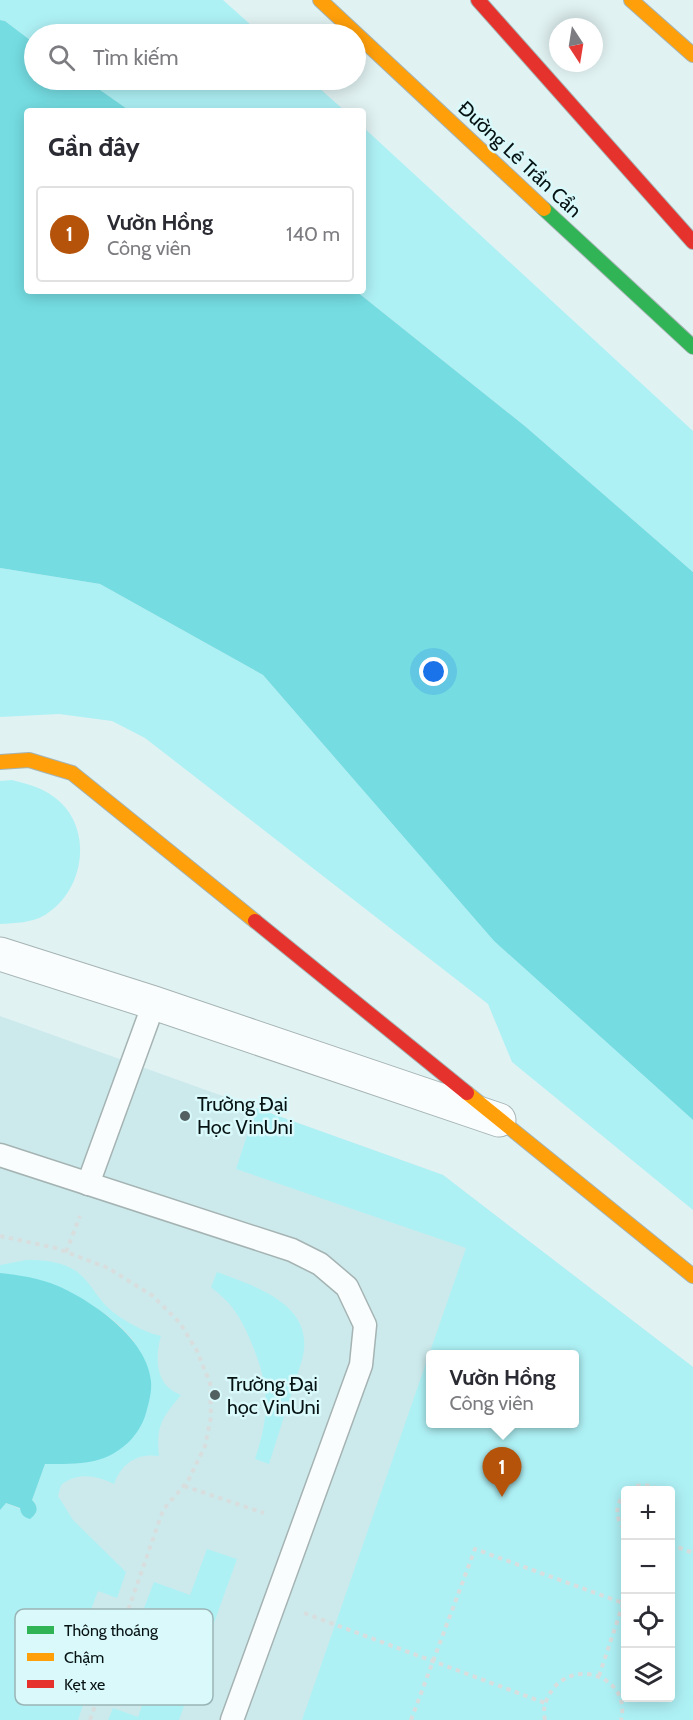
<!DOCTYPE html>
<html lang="vi">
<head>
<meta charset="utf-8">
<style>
  :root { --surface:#fff; --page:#f7f7f7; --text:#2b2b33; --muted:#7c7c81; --line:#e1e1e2; --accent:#b45309 }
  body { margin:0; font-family:Cabin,sans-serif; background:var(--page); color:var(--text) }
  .controls { position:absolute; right:18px; bottom:18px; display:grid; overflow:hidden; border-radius:6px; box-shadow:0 3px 15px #0003 }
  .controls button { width:54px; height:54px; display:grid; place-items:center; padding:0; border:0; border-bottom:2px solid var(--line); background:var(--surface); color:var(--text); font:30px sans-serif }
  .compass { position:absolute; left:549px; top:18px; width:54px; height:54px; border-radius:50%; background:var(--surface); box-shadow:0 3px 15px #0003; rotate:168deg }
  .you { position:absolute; left:434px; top:672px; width:21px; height:21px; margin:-15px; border:4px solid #fff; border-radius:50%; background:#1a73e8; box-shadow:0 0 0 9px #1a73e833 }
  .badge { display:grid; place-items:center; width:39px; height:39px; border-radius:50%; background:var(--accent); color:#fff; font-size:20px; font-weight:700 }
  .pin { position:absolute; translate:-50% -50px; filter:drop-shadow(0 2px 3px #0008) }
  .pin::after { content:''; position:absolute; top:32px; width:21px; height:18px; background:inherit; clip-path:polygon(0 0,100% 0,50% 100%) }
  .popup { position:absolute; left:426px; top:1350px; width:153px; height:78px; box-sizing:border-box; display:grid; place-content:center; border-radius:6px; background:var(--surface); filter:drop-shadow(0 2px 4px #0005); font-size:20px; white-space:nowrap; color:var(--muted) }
  .popup b { font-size:22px; color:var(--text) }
  .popup::after { content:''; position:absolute; left:50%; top:100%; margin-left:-12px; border:12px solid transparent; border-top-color:var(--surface) }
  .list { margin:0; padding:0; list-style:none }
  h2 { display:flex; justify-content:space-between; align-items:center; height:78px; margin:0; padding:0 24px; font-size:26px }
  h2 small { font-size:20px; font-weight:400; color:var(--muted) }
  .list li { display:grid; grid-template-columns:39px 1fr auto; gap:18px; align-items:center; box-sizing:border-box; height:96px; margin:0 12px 12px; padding:0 12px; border:2px solid var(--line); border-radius:6px }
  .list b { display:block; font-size:22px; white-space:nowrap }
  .list p { margin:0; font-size:20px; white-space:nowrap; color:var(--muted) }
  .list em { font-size:20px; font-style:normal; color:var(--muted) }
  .icon { flex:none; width:33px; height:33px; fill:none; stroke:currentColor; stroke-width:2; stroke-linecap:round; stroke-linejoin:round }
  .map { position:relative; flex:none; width:693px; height:1720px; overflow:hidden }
  .search { position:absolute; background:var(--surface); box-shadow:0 3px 15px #0003; left:24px; top:24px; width:342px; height:66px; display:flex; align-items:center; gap:15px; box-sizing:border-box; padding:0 21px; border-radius:33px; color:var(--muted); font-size:22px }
  .panel { position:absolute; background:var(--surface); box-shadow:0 3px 15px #0003; left:24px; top:108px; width:342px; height:186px; border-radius:6px }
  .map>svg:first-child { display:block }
  .built { fill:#cceaec; fill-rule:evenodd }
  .green { fill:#aef1f5; fill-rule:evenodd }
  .water { fill:#75dde2 }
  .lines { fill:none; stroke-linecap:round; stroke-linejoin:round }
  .lane-casing { stroke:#a5b3b3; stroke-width:25 }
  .street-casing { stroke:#a5b3b3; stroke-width:35 }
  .fast-casing { stroke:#a5b3b3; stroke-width:16 }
  .slow-casing { stroke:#a5b3b3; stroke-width:16 }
  .jam-casing { stroke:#a5b3b3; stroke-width:16 }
  .path { stroke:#d8dede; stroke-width:4; stroke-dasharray:4.5 4.5; stroke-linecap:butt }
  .lane { stroke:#fafdfd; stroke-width:22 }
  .street { stroke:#fafdfd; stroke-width:33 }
  .fast { stroke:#30b455; stroke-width:14 }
  .slow { stroke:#ff9f0a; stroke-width:14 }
  .jam { stroke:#e5322d; stroke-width:14 }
  .poi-dot { fill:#536061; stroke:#d9f9fb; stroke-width:2 }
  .labels { text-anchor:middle; stroke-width:5; stroke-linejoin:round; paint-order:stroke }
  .street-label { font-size:20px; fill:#071213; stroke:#d9f9fb }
  .poi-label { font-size:20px; fill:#071213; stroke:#d9f9fb; text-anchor:start }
  .key { fill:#d9f9fb; stroke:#9ab4b5; stroke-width:1.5 }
  .key-label { font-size:16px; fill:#071213 }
</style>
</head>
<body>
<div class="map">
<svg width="693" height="1720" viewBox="0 0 693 1720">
  <rect width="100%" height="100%" fill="#e1f2f3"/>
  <path class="built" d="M0 1016 443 1175 693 1367V1720H0ZM430 1354H574V1424H430ZM626 1490H670V1698H626Z"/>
  <g class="green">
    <polygon points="0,0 223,0 261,34 34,34 34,43 5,21 0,20"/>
    <polygon points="86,80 310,80 345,111 130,111"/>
    <polygon points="363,127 693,431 693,572 526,427 356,291 363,291"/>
    <polygon points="0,568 100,584 263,675 494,941 693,1120 693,1210 512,1062 488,1004 145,738 112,721 59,714 0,717"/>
    <path d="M12 780C27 784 41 787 54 797 94 826 86 890 45 915 31 923 16 923 0 924V781Z"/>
    <path d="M256 1108 443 1175 693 1367V1720H302L466 1248 236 1169ZM430 1354H574V1424H430ZM626 1490H670V1698H626Z"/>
    <path d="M26 1260C43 1260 61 1261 76 1271 88 1280 92 1289 101 1300 112 1315 142 1332 161 1336 156 1352 155 1376 169 1388 172 1391 177 1393 181 1395 162 1418 156 1425 159 1456 137 1453 122 1463 114 1484 95 1475 78 1472 61 1485L58 1496 73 1520 126 1572 117 1598 98 1591 85 1626 105 1634 93 1665 73 1657 61 1690 85 1699 78 1720H0V1510L5 1503 35 1515C37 1508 38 1505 32 1500L45 1464 83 1463 134 1341C129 1336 124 1329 118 1324 87 1297 41 1277 0 1273V1265Z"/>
    <path d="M217 1272C257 1287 317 1305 302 1360L269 1464 255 1459C270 1414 270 1386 251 1342 247 1332 241 1319 234 1310 228 1301 219 1294 211 1287Z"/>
    <polygon points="207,1549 237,1559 179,1720 108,1720 113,1708 138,1717 149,1685 122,1674 133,1644 161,1653 173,1619 144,1608 154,1582 190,1595"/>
  </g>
  <g class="water">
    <polygon points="0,20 5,21 34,43 34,80 86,80 130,111 27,111 27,291 356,291 526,427 693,572 693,1120 494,941 263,675 100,584 0,568"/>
    <path d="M0 1273C19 1275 40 1278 58 1286 94 1302 147 1339 151 1381 152 1392 149 1402 146 1413 140 1434 124 1450 104 1458 86 1465 64 1464 45 1464L32 1500C39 1507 38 1513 30 1519 24 1517 21 1515 20 1508L6 1503 0 1510Z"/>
  </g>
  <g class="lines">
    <g class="lane-casing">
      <g id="lane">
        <polyline points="0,1155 292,1250 320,1264 347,1287 365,1325 361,1365 232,1720"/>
        <polyline points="88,1184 154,1003"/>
      </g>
    </g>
    <g class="street-casing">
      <polyline id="street" points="0,954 154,1003 499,1120"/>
    </g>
    <g class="fast-casing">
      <polyline id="fast" points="544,209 693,347"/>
    </g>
    <g class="slow-casing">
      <g id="slow">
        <polyline points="320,0 544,209"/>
        <polyline points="631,0 693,55"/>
        <polyline points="0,762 29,760 72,773 255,921"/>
        <polyline points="467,1093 693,1276"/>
      </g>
    </g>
    <g class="jam-casing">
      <g id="jam">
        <polyline points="478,0 693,242"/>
        <polyline points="255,921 467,1093"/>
      </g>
    </g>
    <g class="path">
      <polyline points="0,1236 56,1248 108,1268 153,1296 180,1323 197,1351 210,1383 211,1417 205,1446 188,1481 163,1510 90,1720"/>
      <polyline points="66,1252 80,1216"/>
      <polyline points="184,1486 264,1513"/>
      <path d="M628 1490C639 1483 650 1484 661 1490"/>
      <path d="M626 1492C615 1504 614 1519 626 1531"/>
      <polyline points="670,1507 670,1515"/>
      <polyline points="670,1544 693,1553"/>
      <polyline points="304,1613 545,1703"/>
      <polyline points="599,1676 626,1595"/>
      <polyline points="411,1720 475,1549 623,1603"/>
      <path d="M545 1720C543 1712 544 1704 548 1697 568 1655 632 1675 621 1720"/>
    </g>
    <use href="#lane" class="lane"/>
    <use href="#street" class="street"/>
    <use href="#fast" class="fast"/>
    <use href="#slow" class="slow"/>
    <use href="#jam" class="jam"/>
  </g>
  <g class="poi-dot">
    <circle cx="185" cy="1116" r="6"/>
    <circle cx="215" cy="1395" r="6"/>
  </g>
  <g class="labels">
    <g class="street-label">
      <text transform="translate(520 159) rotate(43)" y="7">Đường Lê Trần Cẩn</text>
    </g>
    <g class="poi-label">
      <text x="197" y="1111">Trường Đại<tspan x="197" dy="23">Học VinUni</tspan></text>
      <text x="227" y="1391">Trường Đại<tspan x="227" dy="23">học VinUni</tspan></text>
    </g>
  </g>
  <rect x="15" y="1609" width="198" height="96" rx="9" class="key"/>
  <rect x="27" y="1626" width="27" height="8" fill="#30b455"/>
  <rect x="27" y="1653" width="27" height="8" fill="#ff9f0a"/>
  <rect x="27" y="1680" width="27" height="8" fill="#e5322d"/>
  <g class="key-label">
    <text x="64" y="1636">Thông thoáng</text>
    <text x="64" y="1663">Chậm</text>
    <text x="64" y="1690">Kẹt xe</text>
  </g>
</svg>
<div class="controls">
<button>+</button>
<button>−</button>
<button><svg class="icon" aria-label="locate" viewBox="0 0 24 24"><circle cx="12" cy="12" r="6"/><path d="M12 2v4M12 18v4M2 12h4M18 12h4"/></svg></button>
<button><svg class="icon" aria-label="layers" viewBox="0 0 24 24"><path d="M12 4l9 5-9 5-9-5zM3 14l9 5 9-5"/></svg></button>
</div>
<svg class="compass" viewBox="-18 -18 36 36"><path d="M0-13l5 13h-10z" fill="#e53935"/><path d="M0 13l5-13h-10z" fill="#7c7c81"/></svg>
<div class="you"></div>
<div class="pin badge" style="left:502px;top:1497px">1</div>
<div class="popup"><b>Vườn Hồng</b>Công viên</div>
<div class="search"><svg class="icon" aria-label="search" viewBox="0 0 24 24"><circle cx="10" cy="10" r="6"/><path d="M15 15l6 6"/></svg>Tìm kiếm</div>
<section class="panel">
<h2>Gần đây<small></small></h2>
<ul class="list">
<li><span class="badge">1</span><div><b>Vườn Hồng</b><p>Công viên</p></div><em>140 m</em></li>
</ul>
</section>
</div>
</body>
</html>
